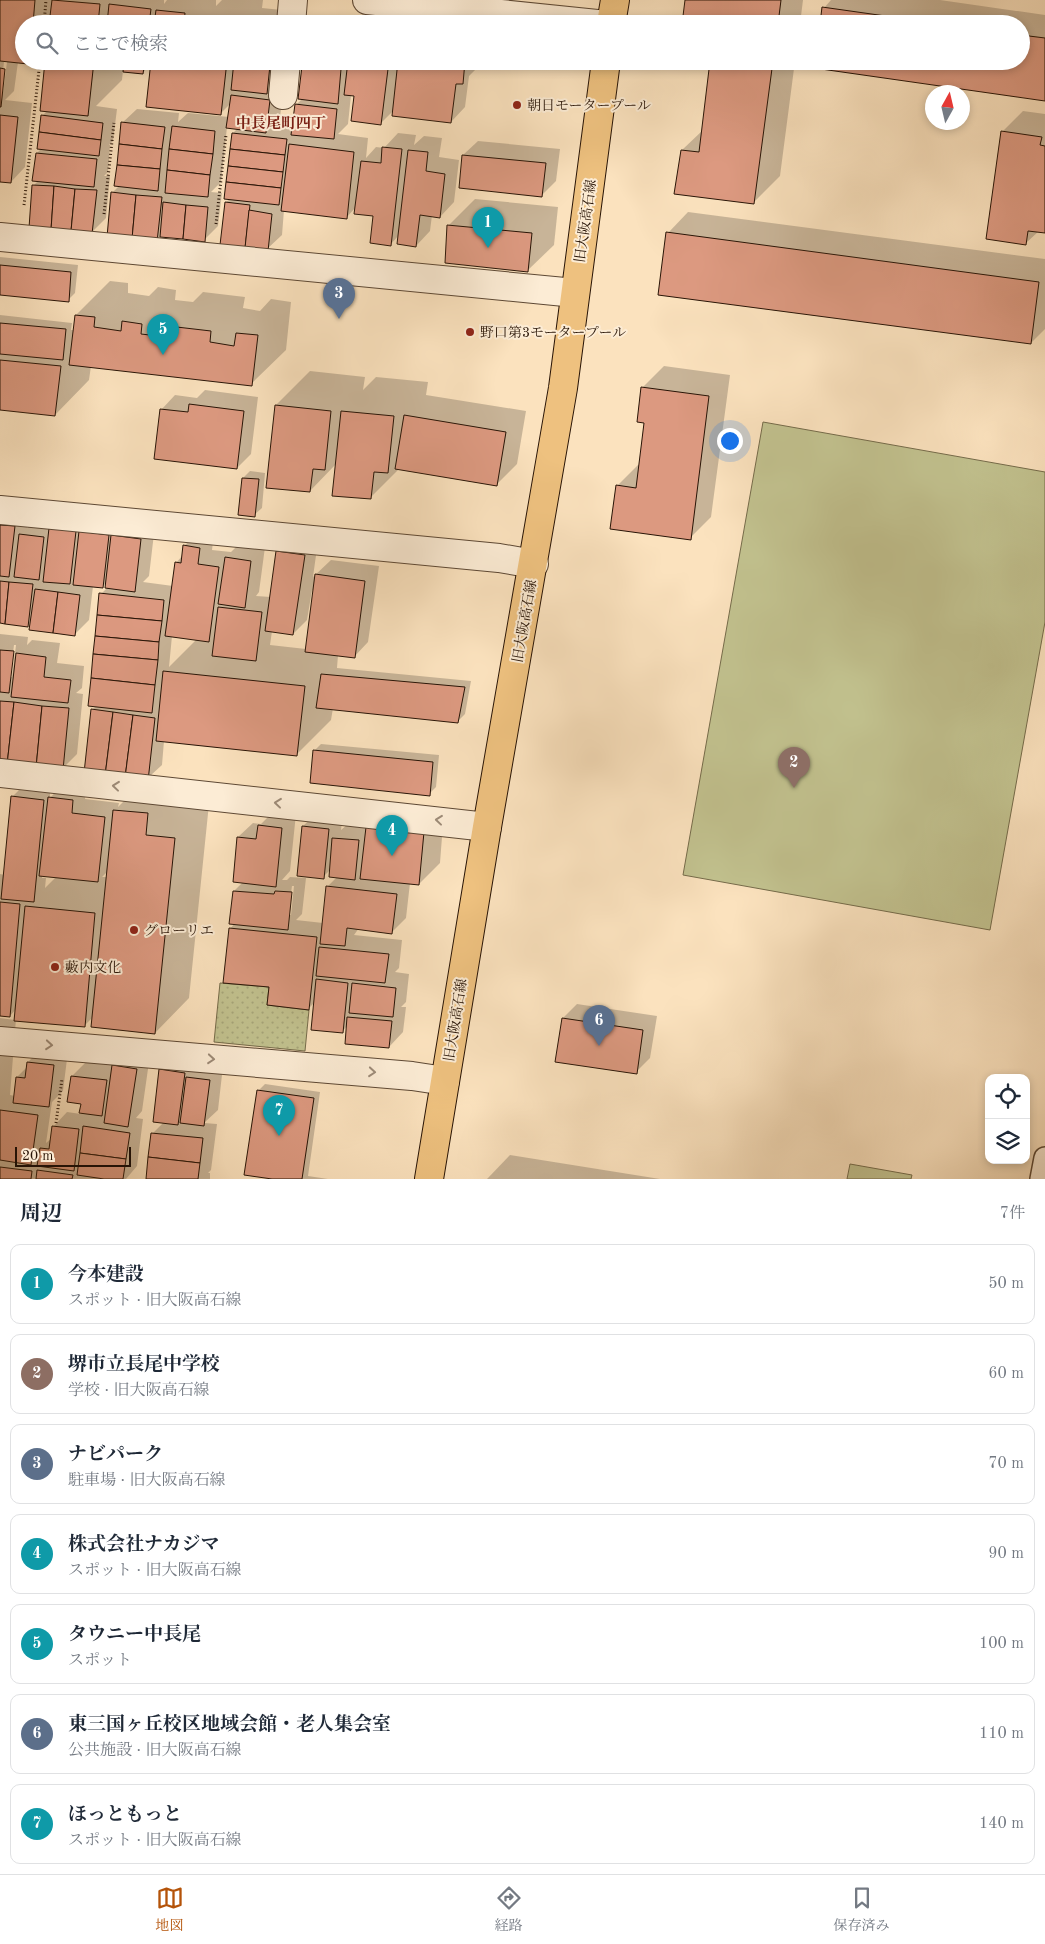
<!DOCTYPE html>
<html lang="ja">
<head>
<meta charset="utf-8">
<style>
  :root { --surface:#fff; --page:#f6f6f7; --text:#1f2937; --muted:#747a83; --line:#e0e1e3; --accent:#b45309 }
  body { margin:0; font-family:"Old Standard TT","Noto Serif JP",serif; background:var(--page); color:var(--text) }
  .controls { position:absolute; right:15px; bottom:15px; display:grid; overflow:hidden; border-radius:10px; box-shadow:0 2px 8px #0003 }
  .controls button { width:45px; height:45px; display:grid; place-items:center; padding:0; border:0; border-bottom:1px solid var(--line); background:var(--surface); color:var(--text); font:25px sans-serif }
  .compass { position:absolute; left:925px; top:85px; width:45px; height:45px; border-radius:50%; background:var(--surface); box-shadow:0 2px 8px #0003; rotate:8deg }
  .scale { position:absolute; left:15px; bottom:12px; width:116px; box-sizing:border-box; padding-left:5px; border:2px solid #281406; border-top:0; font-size:14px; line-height:18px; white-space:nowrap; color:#281406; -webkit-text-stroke:4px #fcecd5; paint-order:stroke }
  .you { position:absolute; left:729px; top:440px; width:18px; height:18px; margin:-12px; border:4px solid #fff; border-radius:50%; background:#1a73e8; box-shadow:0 0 0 8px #1a73e833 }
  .badge { display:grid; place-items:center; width:32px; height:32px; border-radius:50%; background:var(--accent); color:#fff; font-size:16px; font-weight:700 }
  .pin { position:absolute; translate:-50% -41px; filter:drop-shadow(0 1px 2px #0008) }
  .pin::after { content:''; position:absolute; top:26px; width:18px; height:15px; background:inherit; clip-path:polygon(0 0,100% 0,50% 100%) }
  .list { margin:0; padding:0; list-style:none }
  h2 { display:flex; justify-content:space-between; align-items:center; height:65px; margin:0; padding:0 20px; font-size:21px }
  h2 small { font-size:16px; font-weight:400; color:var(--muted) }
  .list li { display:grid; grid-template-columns:32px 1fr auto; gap:15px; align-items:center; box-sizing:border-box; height:80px; margin:0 10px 10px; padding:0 10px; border:1px solid var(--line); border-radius:10px }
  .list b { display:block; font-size:19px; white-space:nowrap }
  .list p { margin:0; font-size:16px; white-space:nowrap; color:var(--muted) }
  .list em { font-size:16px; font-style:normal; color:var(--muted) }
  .icon { flex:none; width:28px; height:28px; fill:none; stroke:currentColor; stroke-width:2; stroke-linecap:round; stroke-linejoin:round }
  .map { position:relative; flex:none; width:1045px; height:1179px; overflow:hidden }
  .search { position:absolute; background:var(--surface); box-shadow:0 2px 8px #0003; left:15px; right:15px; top:15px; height:55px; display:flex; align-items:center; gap:12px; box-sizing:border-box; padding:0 18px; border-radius:28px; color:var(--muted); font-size:19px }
  .sheet { height:695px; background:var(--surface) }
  nav { display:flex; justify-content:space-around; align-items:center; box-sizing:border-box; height:70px; border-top:1px solid var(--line); background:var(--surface); font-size:14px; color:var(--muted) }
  nav a { display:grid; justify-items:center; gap:2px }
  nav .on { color:var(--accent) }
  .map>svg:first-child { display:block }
  .garden { fill:url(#garden-dots); stroke:#756b4a }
  .pitch { fill:#c2c28f; stroke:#756b4a }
  .shadow { fill:#0003; fill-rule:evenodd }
  .building { fill:#dc9980; stroke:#281406 }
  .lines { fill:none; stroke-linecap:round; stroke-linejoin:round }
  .lane-casing { stroke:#5d4834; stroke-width:24 }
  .street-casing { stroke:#5d4834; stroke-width:30 }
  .primary-casing { stroke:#281406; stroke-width:30 }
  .path { stroke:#281406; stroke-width:3; stroke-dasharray:1 2.5; stroke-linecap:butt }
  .lane { stroke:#fcecd5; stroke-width:21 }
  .street { stroke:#fcecd5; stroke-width:28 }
  .primary { stroke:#eec17f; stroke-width:28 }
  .oneway { stroke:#9d8b78 }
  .poi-dot { fill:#8f2418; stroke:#fcecd5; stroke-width:2 }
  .labels { text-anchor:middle; stroke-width:4; stroke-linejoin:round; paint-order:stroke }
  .poi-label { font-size:14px; fill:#281406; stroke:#fcecd5; text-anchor:start }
  .street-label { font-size:14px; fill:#281406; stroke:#fcecd5 }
  .neighbourhood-label { font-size:15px; font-weight:bold; fill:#7a1f14; stroke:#fcecd5 }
</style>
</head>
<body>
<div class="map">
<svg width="1045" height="1179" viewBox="0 0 1045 1179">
  <defs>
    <pattern id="garden-dots" width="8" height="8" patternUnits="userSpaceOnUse" patternTransform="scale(1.25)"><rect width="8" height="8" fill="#c2c28f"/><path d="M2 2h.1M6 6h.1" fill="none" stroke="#a7a67a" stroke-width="1.8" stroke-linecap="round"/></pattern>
  </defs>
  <rect width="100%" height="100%" fill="#fbe2be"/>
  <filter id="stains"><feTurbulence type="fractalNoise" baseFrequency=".004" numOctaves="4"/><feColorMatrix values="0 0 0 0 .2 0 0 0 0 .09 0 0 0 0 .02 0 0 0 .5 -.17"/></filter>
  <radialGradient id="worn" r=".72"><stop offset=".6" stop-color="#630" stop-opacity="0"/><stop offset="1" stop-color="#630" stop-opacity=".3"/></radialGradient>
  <polygon class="garden" points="220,983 269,987 267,1005 309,1010 305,1051 214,1042"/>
  <g class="pitch">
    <polygon points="763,422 1045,472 1045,622 990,930 683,875"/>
    <polygon points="850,1164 912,1175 911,1179 847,1179"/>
  </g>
  <g class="shadow">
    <path d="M0 0H164V4L167 0H216V6L222 0H263L262 8 282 10 281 24H24V61H29L28 63 18 62 14 91 5 100 32 103 25 167 11 182 0 180ZM4 62H7L3 92H1Z"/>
    <polygon points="686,0 803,0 800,24 683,24"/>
    <polygon points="831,0 940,0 1045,15 1045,99 1021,61 1021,24 821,24 824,8"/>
    <polygon points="325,15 359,18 359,24 317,24"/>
    <polygon points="367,19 405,23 362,24"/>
    <polygon points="444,19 482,24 439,24"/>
    <polygon points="47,61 283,61 284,86 280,117 275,122 294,124 296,105 302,99 303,66 308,61 477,61 476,69 469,76 465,107 451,122 393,111 381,123 356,95 351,95 348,124 338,134 368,138 366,158 376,147 384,148 398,133 416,135 414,145 424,136 442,138 439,157 459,160 454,202 440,217 432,215 430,231 416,246 399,235 390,245 375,215 356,207 346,218 284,210 282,235 267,249 226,202 230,199 233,133 238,128 227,127 221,182 211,192 222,193 218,226 204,240 161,236 157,241 113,192 119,186 122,123 137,109 179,113 178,122 188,113 229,117 231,103 221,113 152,64 143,72 123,70 122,80 96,106 117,109 113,141 109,145 110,145 108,172 104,176 110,176 106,218 92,232 34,185 39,180 37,153 42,148 42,116 47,111"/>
    <polygon points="712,61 795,61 780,176 754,202 682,150 703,130"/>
    <polygon points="1023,111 1045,114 1045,232 1039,231 1026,243 1002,132"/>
    <polygon points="478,141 560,149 556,181 542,195 463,155"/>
    <polygon points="475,199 558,207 554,245 527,271 448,226"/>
    <polygon points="688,212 1045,259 1045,329 1031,343 668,233"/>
    <polygon points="0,257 78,265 75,293 68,300 0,294"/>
    <polygon points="110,281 128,283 128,293 149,296 158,287 176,290 175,300 193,302 203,292 245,297 243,308 260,311 271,299 291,302 286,350 251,384 91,366 89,380 55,415 0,409 0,315 72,323 71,330 74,330 76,315"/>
    <polygon points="664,366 730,375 711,517 690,538 617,486 638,465 640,465 646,422 643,387"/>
    <polygon points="310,371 365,377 363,390 376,377 428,382 426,395 526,411 517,464 496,485 400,468 370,498 336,464 310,491 276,405"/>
    <polygon points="205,390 258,397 251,454 237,468 161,410 175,395 197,398"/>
    <polygon points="250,471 265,473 262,508 254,515 243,478"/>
    <path d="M0 512H29L27 528 34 521 155 525 149 576 143 582 173 586 176 563 183 555 184 546 199 532 214 534 212 550 231 552 240 543 265 547 259 592 256 596 271 597 277 551 291 537 318 541 313 577 331 560 379 566 368 642 354 657 338 655 337 668 471 681 465 714 458 721 333 708 331 720 297 754 164 741 162 765 150 776 181 779 179 801 209 804 189 998 155 1033 93 1017 84 1026 16 1019 10 1095 15 1096 17 1077 27 1067 28 1062 42 1048 68 1051 63 1091 52 1102 46 1143 52 1138 53 1127 67 1112 81 1114 82 1103 72 1076 86 1062 114 1065 127 1052 150 1055 142 1111 136 1118 143 1119 137 1166 126 1179H0V1018L15 1020 16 1009 10 1016 0 1015V874L5 875 12 797 19 790 50 793V798L64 783 87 786 85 799 119 803 118 807 146 779 92 710 96 706 101 594 107 588V582L102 587 93 586 89 620 75 634 32 621 28 625 0 622ZM312 590 314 591 306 649 270 645 272 631 293 634 307 620ZM172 636 197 639 169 667ZM109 870 108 877H102ZM42 875 57 876 45 888 46 878H42Z"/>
    <path d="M0 634 28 637 27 645 32 640 60 643 57 663 84 666 82 688 76 693 83 694 77 754 62 769 0 763ZM14 645H16L12 677H10Z"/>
    <polygon points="321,744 439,755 436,787 429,794 314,751"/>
    <path d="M444 811 440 863 419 884 410 883 406 918 392 932 359 928 354 935 402 940 399 968 395 972 409 974 406 1002 401 1007H406L403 1032 389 1047 347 1026 342 1032 315 1002 309 1008 271 986 230 929 235 923 234 891 243 882 238 837 253 823 261 824 273 812 296 814 290 871 282 880H287L290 877 306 878 302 914 296 920 323 923 328 886 337 877 330 870 323 877 303 826 318 812 343 815 341 830 348 824ZM292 886H294L291 915H288Z"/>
    <polygon points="577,1004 657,1016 650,1058 636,1072 563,1018"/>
    <polygon points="175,1056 223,1066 218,1110 204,1123 217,1124 211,1170 208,1173 210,1173 210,1179 147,1179 152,1134 164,1122 160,1070"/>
    <polygon points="265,1084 320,1092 308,1176 328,1179 281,1179 258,1091"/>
    <polygon points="510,1155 660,1179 487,1179"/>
  </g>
  <g class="building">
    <polygon points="0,0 35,0 33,24 24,24 24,61 28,61 28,64 0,61"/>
    <polygon points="52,0 100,4 98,24 49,24"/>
    <polygon points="685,0 781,0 778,24 682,24"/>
    <polygon points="109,4 151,9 149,24 107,24"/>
    <polygon points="822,7 942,24 820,24"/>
    <polygon points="156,10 185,13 184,24 154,24"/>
    <polygon points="205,16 231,18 231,24 204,24"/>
    <polygon points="237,21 267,24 236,24"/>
    <polygon points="1021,35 1045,38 1045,101 814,68 815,61 1021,61"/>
    <polygon points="45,61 94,61 88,116 40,111"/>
    <polygon points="124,61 145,61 143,74 123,72"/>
    <polygon points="151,61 227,61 221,115 146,107"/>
    <polygon points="234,61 270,65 267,94 231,90"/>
    <polygon points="309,61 343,61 343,64"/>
    <polygon points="348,61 389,61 381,125 351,121 354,96 344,95"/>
    <polygon points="398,61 465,61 463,84 456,84 451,123 392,116"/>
    <polygon points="710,61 773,61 754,204 674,194 681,150 699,152"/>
    <polygon points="302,66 341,69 338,104 298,99"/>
    <polygon points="0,68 5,69 1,107 0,107"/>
    <polygon points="231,95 270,100 266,133 226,128"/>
    <polygon points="295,104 337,109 334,139 291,135"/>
    <polygon points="0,115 18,117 11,183 0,182"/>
    <polygon points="41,115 103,123 101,140 39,132"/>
    <polygon points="121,122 165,127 162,149 119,144"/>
    <polygon points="172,126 215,131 213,154 169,149"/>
    <polygon points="1001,131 1042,137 1040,145 1045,146 1045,233 1028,231 1026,245 986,239"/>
    <polygon points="39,132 101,140 99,156 37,149"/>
    <polygon points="232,133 287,139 285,155 230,149"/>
    <polygon points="119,144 162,149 160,169 117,165"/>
    <polygon points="289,144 354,152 347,219 281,211"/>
    <polygon points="382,147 402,149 391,246 370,243 373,216 354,214 361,161 381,163"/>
    <polygon points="169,149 213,154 210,175 167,170"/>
    <polygon points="230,149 285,155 283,172 228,166"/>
    <polygon points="408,150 428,152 426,171 445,174 440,218 420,215 416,247 397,244"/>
    <polygon points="36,153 97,159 94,187 32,181"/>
    <polygon points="462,155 546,163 542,197 459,188"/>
    <polygon points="117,165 160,169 158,191 114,186"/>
    <polygon points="228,166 283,172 281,188 226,182"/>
    <polygon points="167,170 210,175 208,197 165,193"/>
    <polygon points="226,182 281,188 279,205 224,199"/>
    <polygon points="32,185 54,186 51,230 29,228"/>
    <polygon points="54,186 75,189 71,231 51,230"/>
    <polygon points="75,189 97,190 92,234 71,231"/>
    <polygon points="111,192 136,195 132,239 107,237"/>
    <polygon points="136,195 162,197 157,242 132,239"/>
    <polygon points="163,202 186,205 183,239 160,237"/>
    <polygon points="225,202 250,205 245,248 220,245"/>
    <polygon points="186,205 208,207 205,242 183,239"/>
    <polygon points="249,210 272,214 268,251 245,248"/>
    <polygon points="447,225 532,233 528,272 445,263"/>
    <polygon points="666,232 1039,282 1031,344 658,295"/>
    <polygon points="0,265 71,272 69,302 0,295"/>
    <polygon points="75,315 95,317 94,327 121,331 122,321 142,324 141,334 167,337 168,326 211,331 210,342 234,346 236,333 258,335 252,386 69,365"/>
    <polygon points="0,323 66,329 63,360 0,354"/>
    <polygon points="0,360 61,366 55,416 0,410"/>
    <polygon points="641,387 709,396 691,540 610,529 616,485 636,488 644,423 637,422"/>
    <polygon points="189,404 244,411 237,469 154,459 160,409 188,412"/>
    <polygon points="275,405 331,411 325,470 313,469 310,492 266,488"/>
    <polygon points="341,411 394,416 388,473 374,472 371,499 332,496"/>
    <polygon points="404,415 506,432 497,486 395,469"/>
    <polygon points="242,478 259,479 255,517 238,515"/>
    <polygon points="0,525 15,526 9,577 0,576"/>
    <polygon points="49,528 76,531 70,584 43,582"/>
    <polygon points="79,531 109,535 103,588 73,585"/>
    <polygon points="19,534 44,537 39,580 14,577"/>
    <polygon points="111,535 141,539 135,592 105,588"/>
    <polygon points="183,545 200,548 198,564 219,567 209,642 165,636 175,562 181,563"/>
    <polygon points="276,551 305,555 293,635 265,631"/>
    <polygon points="225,557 251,561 245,608 218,604"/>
    <polygon points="315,574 365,581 355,658 305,652"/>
    <polygon points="0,581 9,582 5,624 0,623"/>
    <polygon points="9,582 33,584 28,627 5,624"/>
    <polygon points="35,589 58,592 53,633 29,630"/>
    <polygon points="58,592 80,595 75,636 53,633"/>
    <polygon points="99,593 164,600 162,621 97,615"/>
    <polygon points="218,607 262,612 256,661 212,656"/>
    <polygon points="97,615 162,621 159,642 95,636"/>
    <polygon points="95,636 159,642 158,660 93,654"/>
    <polygon points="0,650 14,651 9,693 0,692"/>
    <polygon points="16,653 46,657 44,677 71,680 68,703 11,697"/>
    <polygon points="93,654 158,660 155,685 91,678"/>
    <polygon points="163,671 305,686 297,756 156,741"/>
    <polygon points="321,674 465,687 458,723 316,708"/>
    <polygon points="91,678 155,685 152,713 88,706"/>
    <polygon points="0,701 14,702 7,765 0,764"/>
    <polygon points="14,702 42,706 36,768 7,765"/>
    <polygon points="42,706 69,708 63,770 36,768"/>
    <polygon points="91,709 113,712 105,776 84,773"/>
    <polygon points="113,712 133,715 125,778 105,776"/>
    <polygon points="133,715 155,718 148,781 125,778"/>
    <polygon points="313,750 433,762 430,796 310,783"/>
    <polygon points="11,796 44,800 34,902 1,899"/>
    <polygon points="48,797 73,800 72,813 105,817 98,882 39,876"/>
    <polygon points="113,810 148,813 146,835 175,838 155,1034 91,1027"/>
    <polygon points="258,825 282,828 276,887 233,882 237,837 256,839"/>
    <polygon points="302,826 329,829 324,879 297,876"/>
    <polygon points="366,827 424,832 419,885 360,879"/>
    <polygon points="332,838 359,840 355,880 329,877"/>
    <polygon points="326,886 397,894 392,934 347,928 345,946 320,944"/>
    <polygon points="233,891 274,894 275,891 292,892 288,930 229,924"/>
    <polygon points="0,902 20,904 10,1017 0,1016"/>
    <polygon points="25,906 95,913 85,1027 14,1021"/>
    <polygon points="229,928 317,937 309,1010 267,1005 269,987 223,983"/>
    <polygon points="319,947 389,954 385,983 316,976"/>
    <polygon points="316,979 348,983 343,1033 311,1030"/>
    <polygon points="352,983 396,988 393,1017 349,1013"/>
    <polygon points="347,1017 392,1021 389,1048 345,1044"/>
    <polygon points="562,1018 643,1030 637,1074 555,1062"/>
    <polygon points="27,1062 54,1065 49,1107 13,1103 16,1077 25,1078"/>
    <polygon points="112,1065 137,1069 128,1127 104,1123"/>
    <polygon points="159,1069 185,1073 178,1125 153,1122"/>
    <polygon points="71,1076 107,1080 102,1116 79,1113 81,1104 67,1102"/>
    <polygon points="186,1077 210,1080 204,1126 180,1123"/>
    <polygon points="257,1090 314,1098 302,1179 272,1179 244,1175"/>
    <polygon points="0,1110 38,1115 31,1165 0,1160"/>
    <polygon points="52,1126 79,1129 74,1171 37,1166 40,1148 49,1149"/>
    <polygon points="83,1126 130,1133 126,1159 80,1153"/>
    <polygon points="151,1133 203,1138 200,1163 148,1157"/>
    <polygon points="80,1153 126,1159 123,1179 104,1179 77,1175"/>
    <polygon points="148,1157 200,1163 198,1179 146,1179"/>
    <polygon points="0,1167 32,1171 31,1179 0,1179"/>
    <polygon points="37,1170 73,1175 72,1179 36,1179"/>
  </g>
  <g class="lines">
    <g class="lane-casing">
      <polyline id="lane" points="1041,1179 1045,1158"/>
    </g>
    <g class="street-casing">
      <g id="street">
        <polyline points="367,0 597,24"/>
        <polyline points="291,24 293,0"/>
        <polyline points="283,95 286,61"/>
        <polyline points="0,237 575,293"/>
        <polyline points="0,510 499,558 534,564"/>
        <polyline points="0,773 487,827"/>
        <polyline points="0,1041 412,1076 445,1081"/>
      </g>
    </g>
    <g class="primary-casing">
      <g id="primary">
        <polyline points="611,24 615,0"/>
        <polyline points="429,1179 487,827 563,388 606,61"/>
      </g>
    </g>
    <g class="path">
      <polyline points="44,24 46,0"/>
      <polyline points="24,205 40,61"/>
      <polyline points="104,214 114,123"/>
      <polyline points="216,224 226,135"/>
      <polyline points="56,1123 62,1079"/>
    </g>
    <use href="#lane" class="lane"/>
    <use href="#street" class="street"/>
    <use href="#primary" class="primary"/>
  </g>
  <defs><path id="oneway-chevron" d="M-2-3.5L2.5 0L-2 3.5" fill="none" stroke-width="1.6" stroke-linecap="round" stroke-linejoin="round" transform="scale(1.25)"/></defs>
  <g class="oneway">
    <use href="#oneway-chevron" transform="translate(116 786) rotate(-174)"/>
    <use href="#oneway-chevron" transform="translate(278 803) rotate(-174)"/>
    <use href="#oneway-chevron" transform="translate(439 820) rotate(-174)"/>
    <use href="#oneway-chevron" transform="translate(49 1045) rotate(5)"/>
    <use href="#oneway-chevron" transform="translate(211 1059) rotate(5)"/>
    <use href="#oneway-chevron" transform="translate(372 1072) rotate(5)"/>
  </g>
  <g class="poi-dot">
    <circle cx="517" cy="105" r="5"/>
    <circle cx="470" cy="332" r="5"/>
    <circle cx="134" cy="930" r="5"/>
    <circle cx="55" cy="967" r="5"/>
  </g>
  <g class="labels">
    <g class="poi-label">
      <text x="527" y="110">朝日モータープール</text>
      <text x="480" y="337">野口第3モータープール</text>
      <text x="144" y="935">グローリエ</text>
      <text x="65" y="972">藪内文化</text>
    </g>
    <g class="street-label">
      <text transform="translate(585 221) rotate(-82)" y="5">旧大阪高石線</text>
      <text transform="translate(524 621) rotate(-80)" y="5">旧大阪高石線</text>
      <text transform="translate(455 1020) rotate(-81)" y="5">旧大阪高石線</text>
    </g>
    <g class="neighbourhood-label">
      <text x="281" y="128">中長尾町四丁</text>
    </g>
  </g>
  <rect width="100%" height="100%" filter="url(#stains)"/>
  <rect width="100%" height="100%" fill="url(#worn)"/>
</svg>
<div class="controls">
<button><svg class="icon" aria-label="locate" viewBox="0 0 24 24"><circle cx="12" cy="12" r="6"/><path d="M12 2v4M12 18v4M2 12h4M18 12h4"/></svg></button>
<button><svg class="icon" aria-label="layers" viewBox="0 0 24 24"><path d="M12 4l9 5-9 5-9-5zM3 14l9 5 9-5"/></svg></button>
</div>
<svg class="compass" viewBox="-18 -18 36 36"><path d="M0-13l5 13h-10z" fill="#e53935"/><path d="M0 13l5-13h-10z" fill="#747a83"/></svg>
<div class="scale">20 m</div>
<div class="you"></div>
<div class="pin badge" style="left:488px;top:248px;background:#0f9aa8">1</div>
<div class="pin badge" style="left:794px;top:788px;background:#8d6e63">2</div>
<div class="pin badge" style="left:339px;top:319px;background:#5c6f8a">3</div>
<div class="pin badge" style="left:392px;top:856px;background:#0f9aa8">4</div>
<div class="pin badge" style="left:163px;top:355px;background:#0f9aa8">5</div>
<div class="pin badge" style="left:599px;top:1046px;background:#5c6f8a">6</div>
<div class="pin badge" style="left:279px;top:1136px;background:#0f9aa8">7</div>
<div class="search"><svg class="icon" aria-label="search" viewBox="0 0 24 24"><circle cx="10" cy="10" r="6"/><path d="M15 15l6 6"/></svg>ここで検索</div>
</div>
<section class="sheet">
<h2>周辺<small>7件</small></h2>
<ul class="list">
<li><span class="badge" style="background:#0f9aa8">1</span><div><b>今本建設</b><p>スポット · 旧大阪高石線</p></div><em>50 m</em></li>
<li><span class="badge" style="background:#8d6e63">2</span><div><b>堺市立長尾中学校</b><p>学校 · 旧大阪高石線</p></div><em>60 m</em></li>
<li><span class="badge" style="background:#5c6f8a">3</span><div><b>ナビパーク</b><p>駐車場 · 旧大阪高石線</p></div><em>70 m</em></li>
<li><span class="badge" style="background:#0f9aa8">4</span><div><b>株式会社ナカジマ</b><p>スポット · 旧大阪高石線</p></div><em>90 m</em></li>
<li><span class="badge" style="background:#0f9aa8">5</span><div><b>タウニー中長尾</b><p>スポット</p></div><em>100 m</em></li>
<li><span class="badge" style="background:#5c6f8a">6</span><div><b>東三国ヶ丘校区地域会館・老人集会室</b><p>公共施設 · 旧大阪高石線</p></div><em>110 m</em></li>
<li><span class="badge" style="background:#0f9aa8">7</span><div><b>ほっともっと</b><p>スポット · 旧大阪高石線</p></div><em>140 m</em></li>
</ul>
</section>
<nav>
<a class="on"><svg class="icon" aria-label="map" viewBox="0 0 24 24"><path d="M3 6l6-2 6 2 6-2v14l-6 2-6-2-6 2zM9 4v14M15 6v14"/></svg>地図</a>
<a><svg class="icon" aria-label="directions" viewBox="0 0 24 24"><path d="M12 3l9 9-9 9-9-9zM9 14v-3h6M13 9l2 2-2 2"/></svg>経路</a>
<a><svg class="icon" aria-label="saved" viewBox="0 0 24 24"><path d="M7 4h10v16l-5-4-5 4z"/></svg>保存済み</a>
</nav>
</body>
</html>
